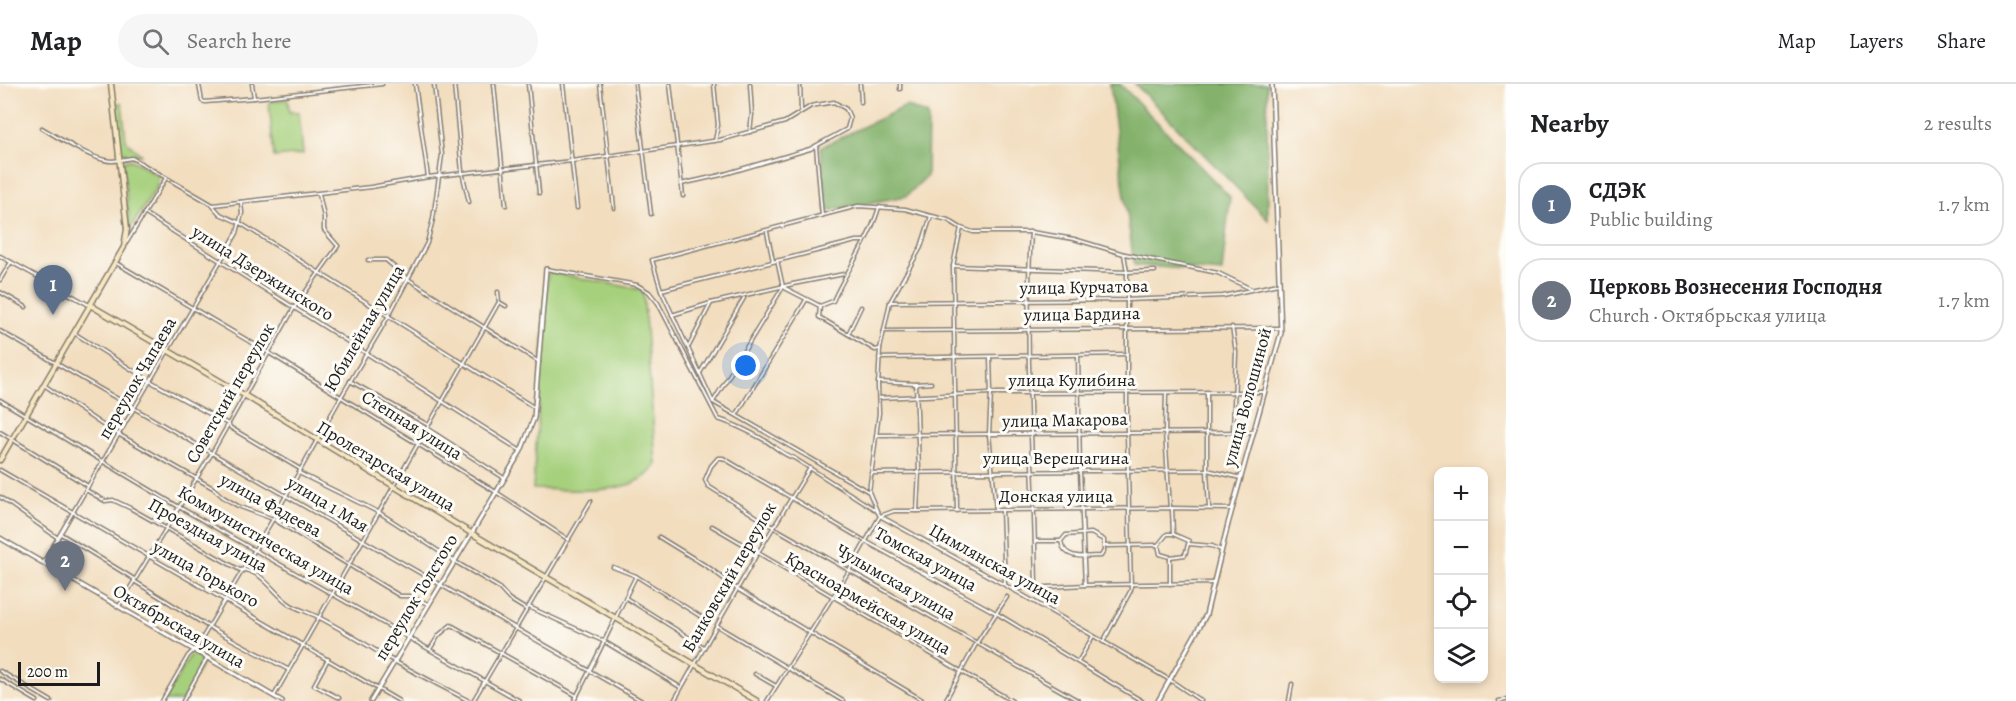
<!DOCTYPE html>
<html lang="en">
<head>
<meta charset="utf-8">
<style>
  :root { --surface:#fff; --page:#f6f6f6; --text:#202124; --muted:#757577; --line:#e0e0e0; --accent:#ea580c }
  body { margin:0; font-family:Alegreya,serif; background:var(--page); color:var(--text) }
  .controls { position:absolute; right:18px; bottom:18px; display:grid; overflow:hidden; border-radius:12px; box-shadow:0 3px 9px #0003 }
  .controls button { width:54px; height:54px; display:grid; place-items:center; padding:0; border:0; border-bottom:2px solid var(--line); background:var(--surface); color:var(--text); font:30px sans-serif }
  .scale { position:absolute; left:18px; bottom:15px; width:82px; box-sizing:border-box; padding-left:6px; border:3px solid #1c1c1c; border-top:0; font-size:16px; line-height:21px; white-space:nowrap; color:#1c1c1c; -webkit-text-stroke:4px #fdfcf7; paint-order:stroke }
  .you { position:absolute; left:746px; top:282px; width:21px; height:21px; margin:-15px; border:4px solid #fff; border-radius:50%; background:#1a73e8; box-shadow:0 0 0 9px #1a73e833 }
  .badge { display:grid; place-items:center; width:39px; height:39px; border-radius:50%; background:var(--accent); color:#fff; font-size:20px; font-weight:700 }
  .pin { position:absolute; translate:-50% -50px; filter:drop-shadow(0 2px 3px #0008) }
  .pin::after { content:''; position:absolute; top:32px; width:21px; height:18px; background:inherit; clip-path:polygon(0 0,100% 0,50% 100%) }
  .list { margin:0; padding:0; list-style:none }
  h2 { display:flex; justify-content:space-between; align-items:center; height:78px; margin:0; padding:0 24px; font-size:26px }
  h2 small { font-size:20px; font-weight:400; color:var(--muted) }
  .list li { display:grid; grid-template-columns:39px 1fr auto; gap:18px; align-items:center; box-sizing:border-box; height:84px; margin:0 12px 12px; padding:0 12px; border:2px solid var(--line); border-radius:24px }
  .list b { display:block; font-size:22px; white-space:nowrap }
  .list p { margin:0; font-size:20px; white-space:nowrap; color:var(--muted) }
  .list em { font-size:20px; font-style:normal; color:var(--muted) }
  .icon { flex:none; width:33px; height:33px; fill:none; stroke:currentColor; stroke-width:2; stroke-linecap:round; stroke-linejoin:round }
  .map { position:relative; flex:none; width:1506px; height:617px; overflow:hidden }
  header { display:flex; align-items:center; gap:36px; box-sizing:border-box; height:84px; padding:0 30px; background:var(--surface); border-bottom:2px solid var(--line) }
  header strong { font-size:28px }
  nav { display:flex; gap:33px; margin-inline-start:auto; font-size:21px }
  .search { width:420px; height:54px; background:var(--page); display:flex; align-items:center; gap:15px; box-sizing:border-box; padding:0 21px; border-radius:33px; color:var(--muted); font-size:22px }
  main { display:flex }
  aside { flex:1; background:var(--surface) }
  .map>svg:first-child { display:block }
  .green { fill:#a6d07c; stroke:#61764c; stroke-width:1.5 }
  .forest { fill:#84b26c; stroke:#506744; stroke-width:1.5 }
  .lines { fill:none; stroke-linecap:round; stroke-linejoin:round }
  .minor-casing { stroke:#877c6d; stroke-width:5 }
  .tertiary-casing { stroke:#877c6d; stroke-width:6 }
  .secondary-casing { stroke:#877c6d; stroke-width:7 }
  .minor { stroke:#fff; stroke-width:2 }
  .tertiary { stroke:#fff; stroke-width:3 }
  .secondary { stroke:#f7e8c3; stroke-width:4 }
  .labels { text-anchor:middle; stroke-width:6; stroke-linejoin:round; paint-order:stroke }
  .street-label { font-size:18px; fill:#1c1c1c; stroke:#fdfcf7 }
</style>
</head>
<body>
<header>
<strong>Map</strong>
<div class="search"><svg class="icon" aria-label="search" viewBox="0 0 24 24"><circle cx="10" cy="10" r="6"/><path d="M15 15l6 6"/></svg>Search here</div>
<nav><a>Map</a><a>Layers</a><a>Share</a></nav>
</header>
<main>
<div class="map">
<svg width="1506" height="617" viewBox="0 0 1506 617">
  <rect width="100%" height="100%" fill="#fdfcf7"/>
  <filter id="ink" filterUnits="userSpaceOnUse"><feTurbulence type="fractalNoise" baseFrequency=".0167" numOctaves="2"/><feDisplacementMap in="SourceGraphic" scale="12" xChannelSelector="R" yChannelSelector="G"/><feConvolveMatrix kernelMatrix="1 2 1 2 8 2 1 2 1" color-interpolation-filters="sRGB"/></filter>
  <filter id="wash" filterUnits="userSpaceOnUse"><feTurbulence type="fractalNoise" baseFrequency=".008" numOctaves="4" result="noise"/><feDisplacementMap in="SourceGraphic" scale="24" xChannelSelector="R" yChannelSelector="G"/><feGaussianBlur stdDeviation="1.35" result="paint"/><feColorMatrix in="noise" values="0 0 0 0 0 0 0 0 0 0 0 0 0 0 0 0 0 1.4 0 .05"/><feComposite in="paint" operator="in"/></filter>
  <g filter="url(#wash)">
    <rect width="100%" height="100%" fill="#f2ddbe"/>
    <g class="green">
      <polygon points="288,15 289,28 299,28 303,70 274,73 269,18"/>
      <polygon points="116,19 122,19 126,57 141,71 124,73 121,71"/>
      <polygon points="131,76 159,91 157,103 130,145 123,80 124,77"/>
      <path d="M548 188 643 206 656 379C641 415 566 405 533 405Z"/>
      <polygon points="193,570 202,574 203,579 182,617 164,617 190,572"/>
    </g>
    <g class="forest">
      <polygon points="1110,0 1120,0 1230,113 1222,188 1134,181"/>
      <polygon points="1135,0 1267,0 1268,136"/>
      <polygon points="906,22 928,31 927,92 906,112 826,127 821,63"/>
    </g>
  </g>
  <g filter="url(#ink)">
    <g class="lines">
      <g class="minor-casing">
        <g id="minor">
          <polyline points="252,0 254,14 382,0"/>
          <polyline points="415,0 428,93"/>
          <polyline points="454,0 462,88 469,118"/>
          <polyline points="494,0 506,121"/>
          <polyline points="528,0 539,109"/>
          <polyline points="563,0 577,124"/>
          <polyline points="600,0 614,124"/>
          <polyline points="635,0 651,130"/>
          <polyline points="670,0 683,112"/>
          <polyline points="714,0 718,41 715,57"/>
          <polyline points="750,0 752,30 750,48"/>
          <polyline points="800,0 801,26"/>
          <polyline points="860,0 861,18"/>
          <polyline points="900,0 900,5"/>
          <polyline points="199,1 202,17 205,18 254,14"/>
          <path d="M42 44C57 53 94 77 112 77 118 77 125 75 132 74L213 121 371 103 428 93 572 77 720 56 785 38 811 22 834 18 846 25 850 34 847 45 810 65 721 91 681 100"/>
          <polyline points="816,62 822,132"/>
          <polyline points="213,122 220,130 240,139 535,324"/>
          <polyline points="144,129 521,367"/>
          <polyline points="932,132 948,136 961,144 953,182 957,427"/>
          <path d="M961 144 973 148H1031C1024 267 1034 385 1036 503"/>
          <polyline points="767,148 773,177"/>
          <polyline points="1031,148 1074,155 1124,170 1127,188 1127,348 1131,506 1103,558"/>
          <polyline points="127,158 166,94"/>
          <polyline points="1125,170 1218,189 1251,205"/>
          <polyline points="0,172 89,221"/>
          <polyline points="368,176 386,176 408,195 539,278"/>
          <path d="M777 176 783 203 820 222 833 217C847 185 870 156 879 123"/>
          <polyline points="116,179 269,269 496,408 569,456"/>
          <polyline points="953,182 1127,188 1155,187"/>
          <path d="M546 185 637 201 649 208 658 219 718 335C735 340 750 348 766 357 776 363 783 371 794 374L877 427 880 432 1012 505 1170 596 1201 617"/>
          <polyline points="0,196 11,178"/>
          <polyline points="661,206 856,157 864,157"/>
          <polyline points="0,208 26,223"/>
          <polyline points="498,208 499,218"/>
          <polyline points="890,218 1126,216 1223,212 1278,200"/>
          <polyline points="820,222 819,233 875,266 880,265"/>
          <polyline points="672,231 711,219 793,200 844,190"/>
          <polyline points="1232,243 1236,268 1233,347"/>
          <polyline points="0,247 642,617"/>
          <polyline points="884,247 1280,244"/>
          <polyline points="74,249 150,297 228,340 231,344 300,385"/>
          <polyline points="848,250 861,223"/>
          <polyline points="689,262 711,219"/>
          <polyline points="1078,271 1080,387 1085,501"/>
          <polyline points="990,273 991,309 989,350 996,426"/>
          <polyline points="879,274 1126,270"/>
          <polyline points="700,289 744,214"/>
          <polyline points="350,297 428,341"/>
          <polyline points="878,298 916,300 919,387 917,427"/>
          <polyline points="916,300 931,299"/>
          <polyline points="44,301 104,342 213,404 223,413 238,422 273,435 400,512 410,512 428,520"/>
          <polyline points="1207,308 1207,386 1209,424"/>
          <polyline points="1166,310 1165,348 1170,424"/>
          <polyline points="879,314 991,309 1265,308"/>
          <polyline points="0,316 179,423 520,617"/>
          <polyline points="713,318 783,203"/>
          <polyline points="737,330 806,216"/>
          <polyline points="428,345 504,394"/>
          <polyline points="0,348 88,402"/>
          <polyline points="876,351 1254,348"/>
          <polyline points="0,386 399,617"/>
          <polyline points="299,389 380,429 454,477 498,503 509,515 527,526"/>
          <polyline points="871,389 1207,386 1241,394"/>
          <path d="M86 406 105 417 113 416 130 424 240 486C263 485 273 510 291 521 300 526 311 529 320 534 345 547 368 562 392 576 417 590 443 603 469 617"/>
          <polyline points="869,408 713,318 661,206 652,176 858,122 905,125 931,132 921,163 890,218 880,265 878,302 879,329 869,408 877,427"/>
          <polyline points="0,413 58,454"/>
          <polyline points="1172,424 1173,450"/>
          <polyline points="1002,426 1005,501"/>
          <polyline points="712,442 1012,617"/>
          <polyline points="61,450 134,495"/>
          <polygon points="1167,450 1173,450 1189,457 1185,471 1170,473 1160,470 1158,461"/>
          <polyline points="659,453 711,485 737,505 924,617"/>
          <path d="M1035 457H1061C1064 477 1086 472 1101 472L1104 467V456L1091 449 1066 451 1061 457"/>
          <polyline points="1189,460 1212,462 1221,466"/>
          <polyline points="1105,462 1158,461"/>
          <polyline points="43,479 237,149 242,129 241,118"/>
          <polyline points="613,483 636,492 703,534"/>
          <polyline points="134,497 209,543 289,586"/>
          <polyline points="1170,500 1170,473"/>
          <polyline points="1012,505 1085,501 1213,499"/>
          <polyline points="626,514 704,563"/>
          <polyline points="119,522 212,369 294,224 338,162 324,146 324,133 319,110"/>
          <polyline points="529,523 605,558 680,603"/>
          <polyline points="717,542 843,617"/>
          <polyline points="430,565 439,551 451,541 577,612"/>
          <polyline points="328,575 314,601 339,614"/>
          <polyline points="1078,578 1093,552"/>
          <polyline points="0,587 51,617"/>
          <polyline points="755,590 776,602"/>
          <polyline points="0,595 37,617"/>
          <polyline points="274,612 499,218 506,222"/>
          <polyline points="162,617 188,572 197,563 273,435 341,313 388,233 427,159 433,135 442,71 434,0"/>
          <polyline points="183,617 207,574"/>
          <polyline points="473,617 591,417"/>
          <path d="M574 617C596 576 615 534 636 492"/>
          <polyline points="674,617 757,470 810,384"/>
          <polyline points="767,617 849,487 880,432 894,427 917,427 1170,424 1232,425"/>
          <polyline points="945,617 976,560 1007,513"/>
          <polyline points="1079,617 773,443 708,402 705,396 711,382 718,374 723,374 865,457 996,529 1142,617"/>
          <polyline points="1289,617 1292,600"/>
          <polyline points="1499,617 1506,616"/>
        </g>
      </g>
      <g class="tertiary-casing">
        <g id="tertiary">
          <polyline points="0,454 282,617"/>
          <polyline points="371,617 521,367 534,334 546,185"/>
          <polyline points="1158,617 1206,531 1228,440 1281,249 1272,0"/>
        </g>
      </g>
      <g class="secondary-casing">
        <g id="secondary">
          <polyline points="90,221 244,311 471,449 757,617"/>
          <polyline points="0,376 124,163 127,145 111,0"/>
        </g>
      </g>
      <use href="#minor" class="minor"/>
      <use href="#tertiary" class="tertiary"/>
      <use href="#secondary" class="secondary"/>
    </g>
  </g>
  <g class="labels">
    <g class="street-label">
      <text transform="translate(263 189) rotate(32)" y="6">улица Дзержинского</text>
      <text transform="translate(1084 203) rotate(-1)" y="6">улица Курчатова</text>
      <text transform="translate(1082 230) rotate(-1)" y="6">улица Бардина</text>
      <text transform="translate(364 244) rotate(-60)" y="6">Юбилейная улица</text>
      <text transform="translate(137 294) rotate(-60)" y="6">переулок Чапаева</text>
      <text x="1072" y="302">улица Кулибина</text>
      <text transform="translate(230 309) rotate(-60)" y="6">Советский переулок</text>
      <text transform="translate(1247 313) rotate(-75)" y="6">улица Волошиной</text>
      <text transform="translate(1065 336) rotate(-1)" y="6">улица Макарова</text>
      <text transform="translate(412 341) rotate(32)" y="6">Степная улица</text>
      <text x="1056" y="380">улица Верещагина</text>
      <text transform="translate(386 382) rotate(31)" y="6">Пролетарская улица</text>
      <text x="1056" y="418">Донская улица</text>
      <text transform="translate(328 420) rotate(31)" y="6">улица 1 Мая</text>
      <text transform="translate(271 421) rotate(29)" y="6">улица Фадеева</text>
      <text transform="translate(208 451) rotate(29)" y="6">Проездная улица</text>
      <text transform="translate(266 456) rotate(30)" y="6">Коммунистическая улица</text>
      <text transform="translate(926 475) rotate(29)" y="6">Томская улица</text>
      <text transform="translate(995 480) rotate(29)" y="6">Цимлянская улица</text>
      <text transform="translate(206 490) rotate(29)" y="6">улица Горького</text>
      <text transform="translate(729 493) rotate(-60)" y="6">Банковский переулок</text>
      <text transform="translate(896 498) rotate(30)" y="6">Чулымская улица</text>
      <text transform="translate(416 513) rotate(-59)" y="6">переулок Толстого</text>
      <text transform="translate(868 519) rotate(30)" y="6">Красноармейская улица</text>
      <text transform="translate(179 542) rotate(30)" y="6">Октябрьская улица</text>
    </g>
  </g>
</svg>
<div class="controls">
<button>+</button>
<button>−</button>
<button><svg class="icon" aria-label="locate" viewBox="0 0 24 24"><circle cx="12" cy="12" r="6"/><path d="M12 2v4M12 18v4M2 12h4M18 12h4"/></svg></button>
<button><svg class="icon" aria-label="layers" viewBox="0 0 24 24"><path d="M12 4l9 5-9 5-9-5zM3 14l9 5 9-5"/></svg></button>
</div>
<div class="scale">200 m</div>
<div class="you"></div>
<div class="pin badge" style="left:53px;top:231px;background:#5c6f8a">1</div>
<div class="pin badge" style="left:65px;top:507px;background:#6b7280">2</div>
</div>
<aside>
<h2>Nearby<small>2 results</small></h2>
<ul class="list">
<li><span class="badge" style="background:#5c6f8a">1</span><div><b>СДЭК</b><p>Public building</p></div><em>1.7 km</em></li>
<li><span class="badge" style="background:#6b7280">2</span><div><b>Церковь Вознесения Господня</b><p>Church · Октябрьская улица</p></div><em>1.7 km</em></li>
</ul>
</aside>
</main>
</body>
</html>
